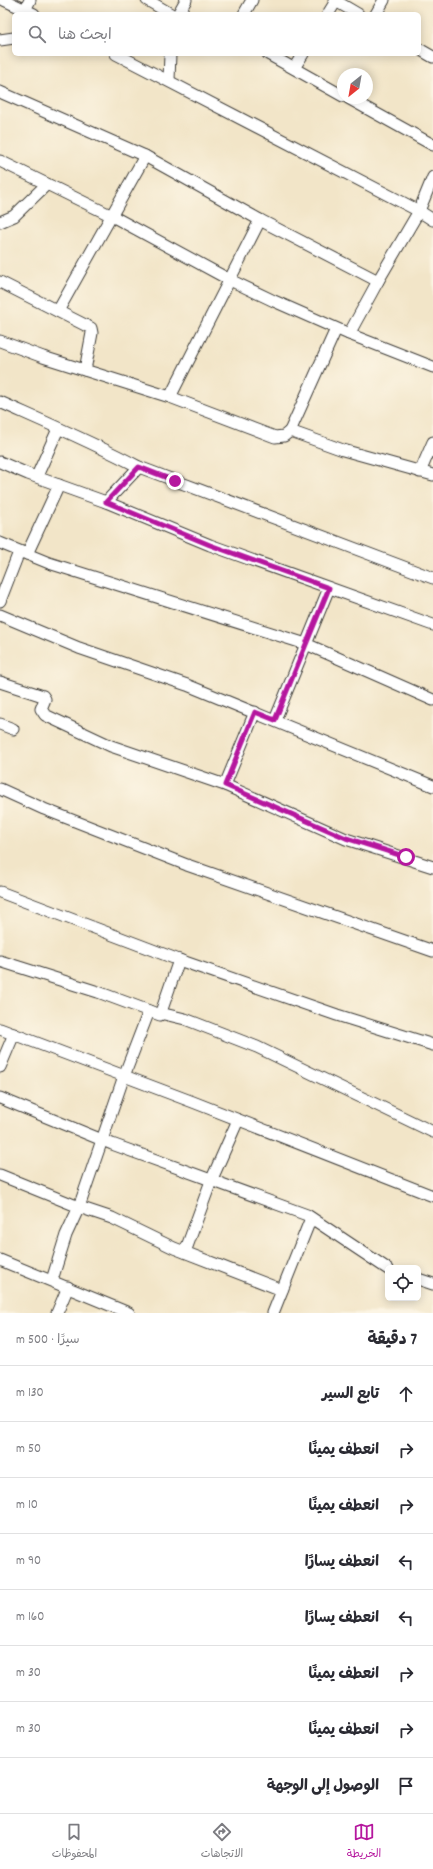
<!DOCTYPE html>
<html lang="ar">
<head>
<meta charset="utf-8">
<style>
  :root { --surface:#fff; --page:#f7f7f7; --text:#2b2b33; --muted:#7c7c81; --line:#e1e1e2; --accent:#b5179e }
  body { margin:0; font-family:Dekko,"Playpen Sans Arabic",sans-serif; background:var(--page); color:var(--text); direction:rtl }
  .controls { position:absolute; right:12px; bottom:12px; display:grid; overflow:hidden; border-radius:6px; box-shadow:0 2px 10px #0003 }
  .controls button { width:36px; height:36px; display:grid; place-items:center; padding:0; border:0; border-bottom:1px solid var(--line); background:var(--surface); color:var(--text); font:20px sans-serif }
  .compass { position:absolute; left:337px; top:68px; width:36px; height:36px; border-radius:50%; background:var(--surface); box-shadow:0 2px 10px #0003; rotate:211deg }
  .stop { position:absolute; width:12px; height:12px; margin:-9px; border:3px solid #b5179e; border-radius:50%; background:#fff }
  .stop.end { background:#b5179e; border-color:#fff; box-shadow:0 1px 4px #0008 }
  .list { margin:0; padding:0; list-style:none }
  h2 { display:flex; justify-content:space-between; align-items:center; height:52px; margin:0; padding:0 16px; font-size:17px }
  h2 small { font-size:13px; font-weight:400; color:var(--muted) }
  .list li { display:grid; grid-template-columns:26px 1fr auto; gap:12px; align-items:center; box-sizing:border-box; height:56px; padding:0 16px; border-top:1px solid var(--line) }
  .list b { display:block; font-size:15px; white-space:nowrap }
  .list em { font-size:13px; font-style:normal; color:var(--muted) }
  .icon { flex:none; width:22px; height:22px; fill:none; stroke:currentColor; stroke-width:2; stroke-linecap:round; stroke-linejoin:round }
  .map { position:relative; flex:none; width:433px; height:1313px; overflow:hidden; direction:ltr }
  .search { position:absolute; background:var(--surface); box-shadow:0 2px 10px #0003; left:12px; right:12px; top:12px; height:44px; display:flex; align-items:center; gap:10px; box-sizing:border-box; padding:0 14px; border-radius:6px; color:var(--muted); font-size:15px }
  .sheet { height:500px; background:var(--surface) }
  nav { display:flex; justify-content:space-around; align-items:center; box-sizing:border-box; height:56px; border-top:1px solid var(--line); background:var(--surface); font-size:11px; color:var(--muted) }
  nav a { display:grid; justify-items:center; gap:2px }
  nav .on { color:var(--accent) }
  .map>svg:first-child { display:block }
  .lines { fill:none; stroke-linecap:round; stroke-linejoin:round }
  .minor-casing { stroke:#3c3a36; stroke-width:13 }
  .minor { stroke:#fff; stroke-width:11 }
  .route { stroke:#b5179e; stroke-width:5 }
</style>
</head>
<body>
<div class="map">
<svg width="433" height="1313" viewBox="0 0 433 1313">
  <rect width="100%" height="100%" fill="#fcf5e5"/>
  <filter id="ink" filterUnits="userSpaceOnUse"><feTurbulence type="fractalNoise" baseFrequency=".025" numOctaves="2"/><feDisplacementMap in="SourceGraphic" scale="8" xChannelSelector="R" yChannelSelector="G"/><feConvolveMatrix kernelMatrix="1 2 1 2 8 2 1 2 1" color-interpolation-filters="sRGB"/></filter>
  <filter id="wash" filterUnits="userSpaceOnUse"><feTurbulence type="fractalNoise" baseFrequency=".012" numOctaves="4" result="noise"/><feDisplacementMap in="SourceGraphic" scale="16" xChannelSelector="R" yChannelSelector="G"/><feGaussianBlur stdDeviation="0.9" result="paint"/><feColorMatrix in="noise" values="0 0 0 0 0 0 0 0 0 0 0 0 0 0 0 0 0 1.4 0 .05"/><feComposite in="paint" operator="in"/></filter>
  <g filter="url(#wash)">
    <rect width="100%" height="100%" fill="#f2e5c8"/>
  </g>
  <g filter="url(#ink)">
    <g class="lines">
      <g class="minor-casing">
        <g id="minor">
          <polyline points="4,0 34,14"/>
          <polyline points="147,0 171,14"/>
          <polyline points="334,0 358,14"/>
          <polyline points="25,10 30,0"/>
          <polyline points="178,14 186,0"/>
          <polyline points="244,14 252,0"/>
          <polyline points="328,14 336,1"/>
          <polyline points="376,14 384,0"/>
          <polyline points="0,40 14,38"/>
          <polyline points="419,49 433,57"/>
          <polyline points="116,54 419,211 433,220"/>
          <polyline points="268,54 343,96"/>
          <polyline points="294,68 303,54"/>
          <polyline points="169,80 170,54"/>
          <polyline points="0,92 145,156 260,220 378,281"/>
          <polyline points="348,98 433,145"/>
          <polyline points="0,161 112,216 230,280 274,301 349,334 433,367"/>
          <polyline points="0,222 14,216 47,184"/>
          <polyline points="0,282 91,328 92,333 85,370"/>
          <polyline points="58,311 145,156"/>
          <polyline points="349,334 378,281 419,211 433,177"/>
          <polyline points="0,341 43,357 170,397 275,437 284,436 290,431 343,450 433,475"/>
          <polyline points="170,397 260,220"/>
          <path d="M0 402C47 423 94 443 139 467"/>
          <polyline points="290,431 336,329"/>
          <polyline points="0,462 28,474 106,502 139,467 433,578"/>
          <polyline points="420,472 433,442"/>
          <polyline points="37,476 58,429"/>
          <polyline points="106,502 210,545 433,625"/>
          <polyline points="0,543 49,563 306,644 433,700"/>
          <polyline points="27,554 59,485"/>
          <polyline points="0,601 19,552"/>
          <polyline points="0,615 79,648 187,685 433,786"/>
          <polyline points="0,682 43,696 45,699 41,709 45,715 111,746 225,785 346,839 433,867"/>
          <polyline points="275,720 329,588"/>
          <polyline points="0,724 13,729"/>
          <polyline points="225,785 255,712"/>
          <polyline points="0,789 44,809 187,865 433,951"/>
          <polyline points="0,892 179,960 337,1015 433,1045"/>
          <polyline points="0,961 98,992 160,1015 179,960"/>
          <polyline points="160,1013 185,1019 257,1047 433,1132"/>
          <polyline points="0,1029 193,1102 433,1196"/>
          <polyline points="0,1067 14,1034"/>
          <polyline points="0,1098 112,1144 307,1215 388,1269"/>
          <polyline points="0,1175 79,1207 112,1218 174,1248 282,1290"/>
          <polyline points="185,1252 211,1181 238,1120"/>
          <polyline points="0,1260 129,1313"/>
          <polyline points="418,1279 433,1284"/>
          <polyline points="52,1280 66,1235 79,1207 124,1076 149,1011"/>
          <polyline points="57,1313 68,1287"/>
          <polyline points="273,1313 311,1218"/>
        </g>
      </g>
      <use href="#minor" class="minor"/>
    </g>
  </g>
  <g class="lines" filter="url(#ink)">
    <polyline class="route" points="175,481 139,467 106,502 210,545 329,588 275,720 255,712 225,785 346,838 406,857"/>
  </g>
</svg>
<div class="controls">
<button><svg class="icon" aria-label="locate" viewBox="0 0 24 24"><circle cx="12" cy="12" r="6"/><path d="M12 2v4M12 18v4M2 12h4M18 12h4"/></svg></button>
</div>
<svg class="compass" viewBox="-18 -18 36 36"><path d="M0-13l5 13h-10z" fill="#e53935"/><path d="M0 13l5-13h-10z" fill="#7c7c81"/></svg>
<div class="stop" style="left:406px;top:857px"></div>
<div class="stop end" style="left:175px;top:481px"></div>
<div class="search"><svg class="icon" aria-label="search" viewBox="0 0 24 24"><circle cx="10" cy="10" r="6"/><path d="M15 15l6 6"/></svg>ابحث هنا</div>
</div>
<section class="sheet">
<h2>7 دقيقة<small>سيرًا · 500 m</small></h2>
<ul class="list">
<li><svg class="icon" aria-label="ahead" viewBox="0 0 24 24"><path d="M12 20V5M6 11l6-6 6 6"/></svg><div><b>تابع السير</b></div><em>130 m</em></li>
<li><svg class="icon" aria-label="right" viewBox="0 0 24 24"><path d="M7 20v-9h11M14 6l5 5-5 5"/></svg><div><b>انعطف يمينًا</b></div><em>50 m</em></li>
<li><svg class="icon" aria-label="right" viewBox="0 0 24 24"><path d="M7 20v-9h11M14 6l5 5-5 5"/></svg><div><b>انعطف يمينًا</b></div><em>10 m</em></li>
<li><svg class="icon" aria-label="left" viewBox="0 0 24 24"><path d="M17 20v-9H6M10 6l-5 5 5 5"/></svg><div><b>انعطف يسارًا</b></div><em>90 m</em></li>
<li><svg class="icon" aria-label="left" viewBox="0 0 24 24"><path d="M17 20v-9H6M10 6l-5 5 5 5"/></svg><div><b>انعطف يسارًا</b></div><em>160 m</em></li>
<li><svg class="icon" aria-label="right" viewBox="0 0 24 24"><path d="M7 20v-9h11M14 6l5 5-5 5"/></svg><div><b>انعطف يمينًا</b></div><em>30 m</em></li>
<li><svg class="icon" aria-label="right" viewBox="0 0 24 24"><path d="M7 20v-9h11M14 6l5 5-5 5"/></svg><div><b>انعطف يمينًا</b></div><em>30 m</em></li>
<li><svg class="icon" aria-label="arrive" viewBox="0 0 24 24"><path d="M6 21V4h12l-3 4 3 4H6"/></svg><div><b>الوصول إلى الوجهة</b></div></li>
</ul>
</section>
<nav>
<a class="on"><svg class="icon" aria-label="map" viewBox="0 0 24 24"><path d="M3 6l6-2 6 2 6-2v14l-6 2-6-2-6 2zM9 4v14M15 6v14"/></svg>الخريطة</a>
<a><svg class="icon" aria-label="directions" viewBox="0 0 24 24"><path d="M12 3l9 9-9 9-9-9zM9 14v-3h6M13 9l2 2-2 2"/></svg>الاتجاهات</a>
<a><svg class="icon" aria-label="saved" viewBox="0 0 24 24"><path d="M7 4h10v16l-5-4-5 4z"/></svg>المحفوظات</a>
</nav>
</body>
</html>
